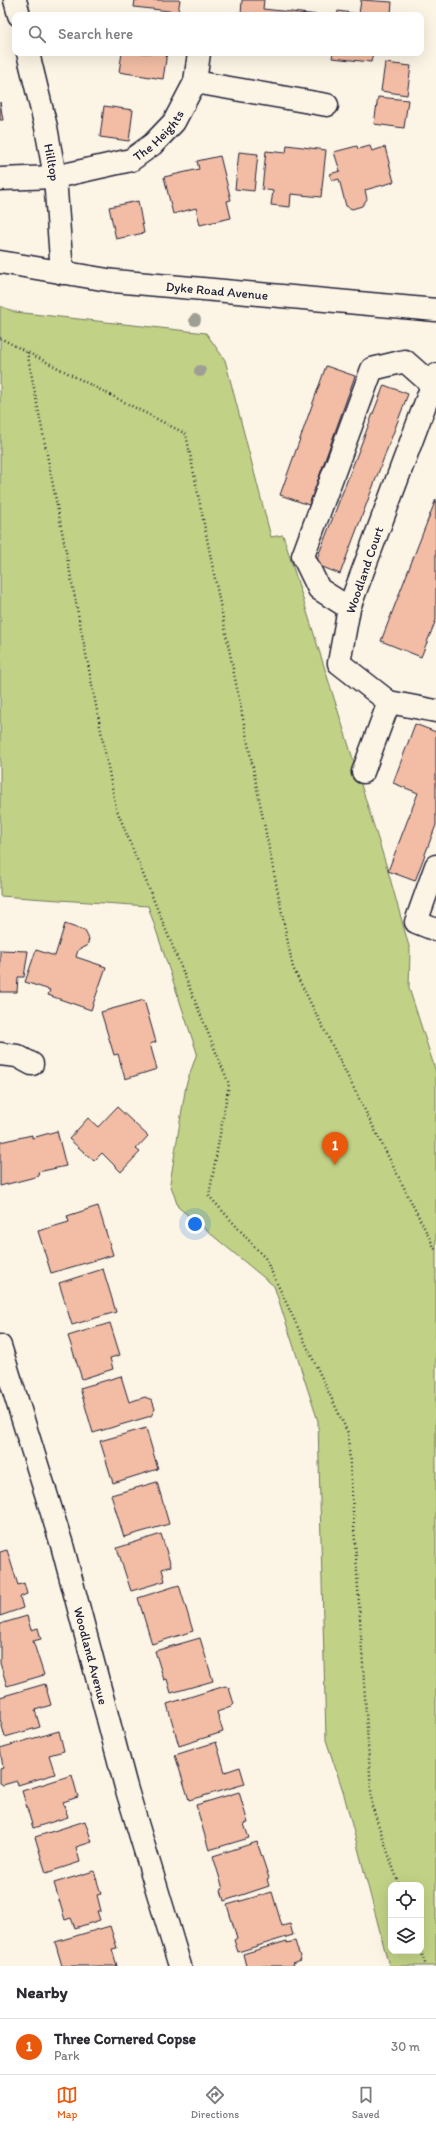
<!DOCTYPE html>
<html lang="en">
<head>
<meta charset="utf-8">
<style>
  :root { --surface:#fff; --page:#f2f2f3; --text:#2b2b33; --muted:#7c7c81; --line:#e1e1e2; --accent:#ea580c }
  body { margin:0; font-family:Itim,sans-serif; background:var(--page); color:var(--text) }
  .controls { position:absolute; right:12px; bottom:12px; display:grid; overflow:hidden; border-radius:8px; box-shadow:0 4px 16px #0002 }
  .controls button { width:36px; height:36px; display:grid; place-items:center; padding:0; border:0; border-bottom:1px solid var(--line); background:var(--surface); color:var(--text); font:20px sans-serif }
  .you { position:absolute; left:195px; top:1224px; width:14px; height:14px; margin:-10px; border:3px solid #fff; border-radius:50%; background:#1a73e8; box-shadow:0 0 0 6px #1a73e833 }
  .badge { display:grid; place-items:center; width:26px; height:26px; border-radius:50%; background:var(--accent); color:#fff; font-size:13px; font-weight:700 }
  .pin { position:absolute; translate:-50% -33px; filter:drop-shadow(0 1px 2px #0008) }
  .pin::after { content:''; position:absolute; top:21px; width:14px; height:12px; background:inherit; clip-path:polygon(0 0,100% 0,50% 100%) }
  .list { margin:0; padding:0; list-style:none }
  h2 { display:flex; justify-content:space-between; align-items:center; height:52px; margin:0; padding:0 16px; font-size:17px }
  h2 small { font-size:13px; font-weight:400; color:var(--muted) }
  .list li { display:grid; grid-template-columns:26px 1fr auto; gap:12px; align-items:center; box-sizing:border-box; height:56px; padding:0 16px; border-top:1px solid var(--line) }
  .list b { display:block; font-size:15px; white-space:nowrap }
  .list p { margin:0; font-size:13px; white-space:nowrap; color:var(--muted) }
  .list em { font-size:13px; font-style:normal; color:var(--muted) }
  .icon { flex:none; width:22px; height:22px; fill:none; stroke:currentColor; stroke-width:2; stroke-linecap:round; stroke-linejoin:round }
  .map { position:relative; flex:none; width:436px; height:1966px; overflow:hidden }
  .search { position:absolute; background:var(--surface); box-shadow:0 4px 16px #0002; left:12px; right:12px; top:12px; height:44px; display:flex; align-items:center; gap:10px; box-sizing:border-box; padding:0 14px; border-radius:8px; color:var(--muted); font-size:15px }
  .sheet { height:108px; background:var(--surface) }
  nav { display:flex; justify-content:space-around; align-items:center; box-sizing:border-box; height:56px; border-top:1px solid var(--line); background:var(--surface); font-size:11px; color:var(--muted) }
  nav a { display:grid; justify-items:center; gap:2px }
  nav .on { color:var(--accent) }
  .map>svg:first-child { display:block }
  .green { fill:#c1d185; stroke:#727a60; fill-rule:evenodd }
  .building { fill:#f2bda4; stroke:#22223b }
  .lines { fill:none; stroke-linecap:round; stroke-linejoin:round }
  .minor-casing { stroke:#22223b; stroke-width:25 }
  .path { stroke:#22223b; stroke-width:2.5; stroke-dasharray:1 3; stroke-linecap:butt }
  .minor { stroke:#fcf5e5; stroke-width:22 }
  .tree { fill:#9e9e94 }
  .labels { text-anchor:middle; stroke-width:4; stroke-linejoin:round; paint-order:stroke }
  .street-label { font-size:13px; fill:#22223b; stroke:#fcf5e5 }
</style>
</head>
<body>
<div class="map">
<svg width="436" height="1966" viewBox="0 0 436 1966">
  <rect width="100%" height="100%" fill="#fcf5e5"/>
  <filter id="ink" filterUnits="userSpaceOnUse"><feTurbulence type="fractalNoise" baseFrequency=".025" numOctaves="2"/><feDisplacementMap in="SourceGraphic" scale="8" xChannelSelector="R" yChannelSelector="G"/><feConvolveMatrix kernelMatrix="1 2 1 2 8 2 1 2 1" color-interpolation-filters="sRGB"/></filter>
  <g filter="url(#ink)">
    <path class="green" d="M0 306 15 312 206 333 225 360 271 537 283 535 388 871 410 950 409 988 436 1072V1966H389L343 1791 326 1740 318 1421 274 1286 178 1207 170 1183 186 1085 197 1053 148 906 0 896ZM391 1885H421V1951H391Z"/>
    <g class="building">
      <polygon points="135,0 180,0 178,12 134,7"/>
      <polygon points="242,0 264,0 263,9 319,15 241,15"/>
      <polygon points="361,0 392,2 391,15 337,15 338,11 359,14"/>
      <polygon points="122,53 167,53 163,79 119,72"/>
      <polygon points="333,53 386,53 373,53 371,62 332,58"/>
      <polygon points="385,63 411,66 407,95 381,91"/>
      <polygon points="378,97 408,100 404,128 374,124"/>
      <polygon points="0,102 3,120 0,120"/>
      <polygon points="104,106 133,110 129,141 100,137"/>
      <polygon points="287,145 326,150 321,197 291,194 290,207 271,205 273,191 262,189 266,151 286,153"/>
      <polygon points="357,146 358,149 370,146 372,151 385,147 394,182 365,190 367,199 362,206 352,209 346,206 339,179 332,181 330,174 340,171 334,152"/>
      <polygon points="239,152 258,154 254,191 235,189"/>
      <polygon points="220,156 231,200 227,201 231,218 200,225 196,208 173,214 164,177 199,169 197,161"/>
      <polygon points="138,201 144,233 116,239 109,207"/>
      <polygon points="326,366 355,376 309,505 280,495"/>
      <polygon points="384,385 408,394 340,574 315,564"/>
      <polygon points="436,499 436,620 421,657 381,641"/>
      <polygon points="415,724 436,732 436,825 415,881 388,871 418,793 393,783"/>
      <polygon points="65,924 85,931 89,939 87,946 78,950 76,957 106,967 91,1010 48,995 50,990 25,982 36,950 55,956"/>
      <polygon points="0,950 28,951 24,977 18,977 17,992 0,992"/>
      <polygon points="144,1000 156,1042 150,1044 157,1069 125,1079 118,1054 114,1055 101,1012"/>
      <polygon points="117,1107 148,1136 136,1149 140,1152 121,1172 102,1153 94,1161 69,1139 88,1118 98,1127"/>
      <polygon points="57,1131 66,1166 38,1172 39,1176 0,1186 0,1142 32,1135 32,1138"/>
      <polygon points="98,1206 113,1255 51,1273 38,1231 69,1222 67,1216"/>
      <polygon points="103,1269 116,1312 72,1325 59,1283"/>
      <polygon points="110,1323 120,1355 110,1358 113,1369 82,1379 68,1336"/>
      <polygon points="121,1376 129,1402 145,1397 152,1400 155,1409 151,1416 93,1433 80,1388"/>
      <polygon points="146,1428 158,1469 113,1483 100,1441"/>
      <polygon points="157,1482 169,1524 124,1537 111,1495"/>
      <polygon points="161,1534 171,1566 162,1569 165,1581 131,1591 117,1548"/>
      <polygon points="7,1550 18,1585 24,1583 27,1594 20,1597 23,1608 0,1616 0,1552"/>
      <polygon points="179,1585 193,1631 152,1644 138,1598"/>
      <polygon points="27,1616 31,1630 38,1628 41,1639 33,1641 44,1675 7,1686 0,1663 0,1624"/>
      <polygon points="200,1638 213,1681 171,1693 167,1679 164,1680 155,1651"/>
      <polygon points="45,1684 51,1705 35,1710 40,1727 5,1737 0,1719 0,1697"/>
      <polygon points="225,1686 229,1688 234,1704 231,1707 217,1712 223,1732 179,1746 167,1704"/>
      <polygon points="59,1731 64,1751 49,1755 55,1774 18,1785 17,1781 3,1785 0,1783 0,1769 3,1768 0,1748"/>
      <polygon points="216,1742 225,1772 240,1767 245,1784 189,1800 175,1755"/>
      <polygon points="72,1775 78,1797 63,1802 68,1817 33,1828 22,1791"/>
      <polygon points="239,1792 248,1823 244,1824 249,1838 209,1850 196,1805"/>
      <polygon points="85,1821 92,1842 76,1847 80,1862 46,1873 35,1837"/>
      <polygon points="257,1842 269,1878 267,1879 269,1886 224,1901 221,1890 223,1889 213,1856"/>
      <polygon points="94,1871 101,1894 97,1895 101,1911 97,1911 100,1920 75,1928 71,1918 65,1920 54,1883"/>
      <polygon points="272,1892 282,1926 290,1924 293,1935 238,1952 234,1940 237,1938 227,1905"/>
      <polygon points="110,1926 117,1948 112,1949 117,1966 62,1966 55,1942"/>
      <polygon points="287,1941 287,1943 295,1941 301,1960 293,1963 294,1966 246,1966 243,1954"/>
    </g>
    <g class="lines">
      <g class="minor-casing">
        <g id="minor">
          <polyline points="15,0 19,15"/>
          <path id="s1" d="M28 53 46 127 55 177 62 273"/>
          <polyline points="195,82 327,105"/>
          <path id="s2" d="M0 179 55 177 131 160 153 144 174 122 195 82 199 53"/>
          <path id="s3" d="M0 262 114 281 436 310"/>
          <polyline points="436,375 349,608 339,663 389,702 436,711"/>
          <polyline points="349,608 319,589 303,556 372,369 405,361 431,384"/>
          <polyline points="363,772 389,702"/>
          <polyline points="436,866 416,922 436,930"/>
          <polyline points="0,1054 17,1056 32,1064"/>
          <path id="s4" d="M0 1346 62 1545 126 1787 180 1966"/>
        </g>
      </g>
      <g class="path">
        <polyline points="0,338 186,434 293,968 436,1251"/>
        <polyline points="27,352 116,808 229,1084 209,1196 265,1258 348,1433 372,1806 399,1885"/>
        <polyline points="421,1951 426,1966"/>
      </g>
      <use href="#minor" class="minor"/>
    </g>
    <g class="tree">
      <circle cx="195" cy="320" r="6"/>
      <circle cx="200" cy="371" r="6"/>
    </g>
  </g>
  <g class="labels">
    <g class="street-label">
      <text dy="5" stroke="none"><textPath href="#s2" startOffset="170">The Heights</textPath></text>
      <text dy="5" stroke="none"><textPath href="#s1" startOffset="112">Hilltop</textPath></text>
      <text dy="5" stroke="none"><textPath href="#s3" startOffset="219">Dyke Road Avenue</textPath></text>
      <text transform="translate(364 570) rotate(-71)" y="5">Woodland Court</text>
      <text dy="5" stroke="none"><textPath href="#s4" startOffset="323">Woodland Avenue</textPath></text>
    </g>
  </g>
</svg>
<div class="controls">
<button><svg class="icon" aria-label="locate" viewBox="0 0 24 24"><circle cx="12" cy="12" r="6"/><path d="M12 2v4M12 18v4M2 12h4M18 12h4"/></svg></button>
<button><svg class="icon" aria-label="layers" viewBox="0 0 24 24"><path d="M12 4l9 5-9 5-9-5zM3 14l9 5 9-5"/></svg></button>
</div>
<div class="you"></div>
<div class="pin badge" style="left:335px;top:1165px">1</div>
<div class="search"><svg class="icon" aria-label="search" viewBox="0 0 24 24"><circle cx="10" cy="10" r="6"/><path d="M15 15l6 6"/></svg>Search here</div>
</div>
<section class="sheet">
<h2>Nearby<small></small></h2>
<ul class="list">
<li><span class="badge">1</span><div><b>Three Cornered Copse</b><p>Park</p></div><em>30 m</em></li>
</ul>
</section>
<nav>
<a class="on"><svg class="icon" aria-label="map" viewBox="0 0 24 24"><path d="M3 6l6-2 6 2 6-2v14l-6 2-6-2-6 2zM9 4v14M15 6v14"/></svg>Map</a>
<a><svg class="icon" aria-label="directions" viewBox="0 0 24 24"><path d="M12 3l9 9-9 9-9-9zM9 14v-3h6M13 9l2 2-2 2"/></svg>Directions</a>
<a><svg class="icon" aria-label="saved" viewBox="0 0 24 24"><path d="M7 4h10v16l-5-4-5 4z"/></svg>Saved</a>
</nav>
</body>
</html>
